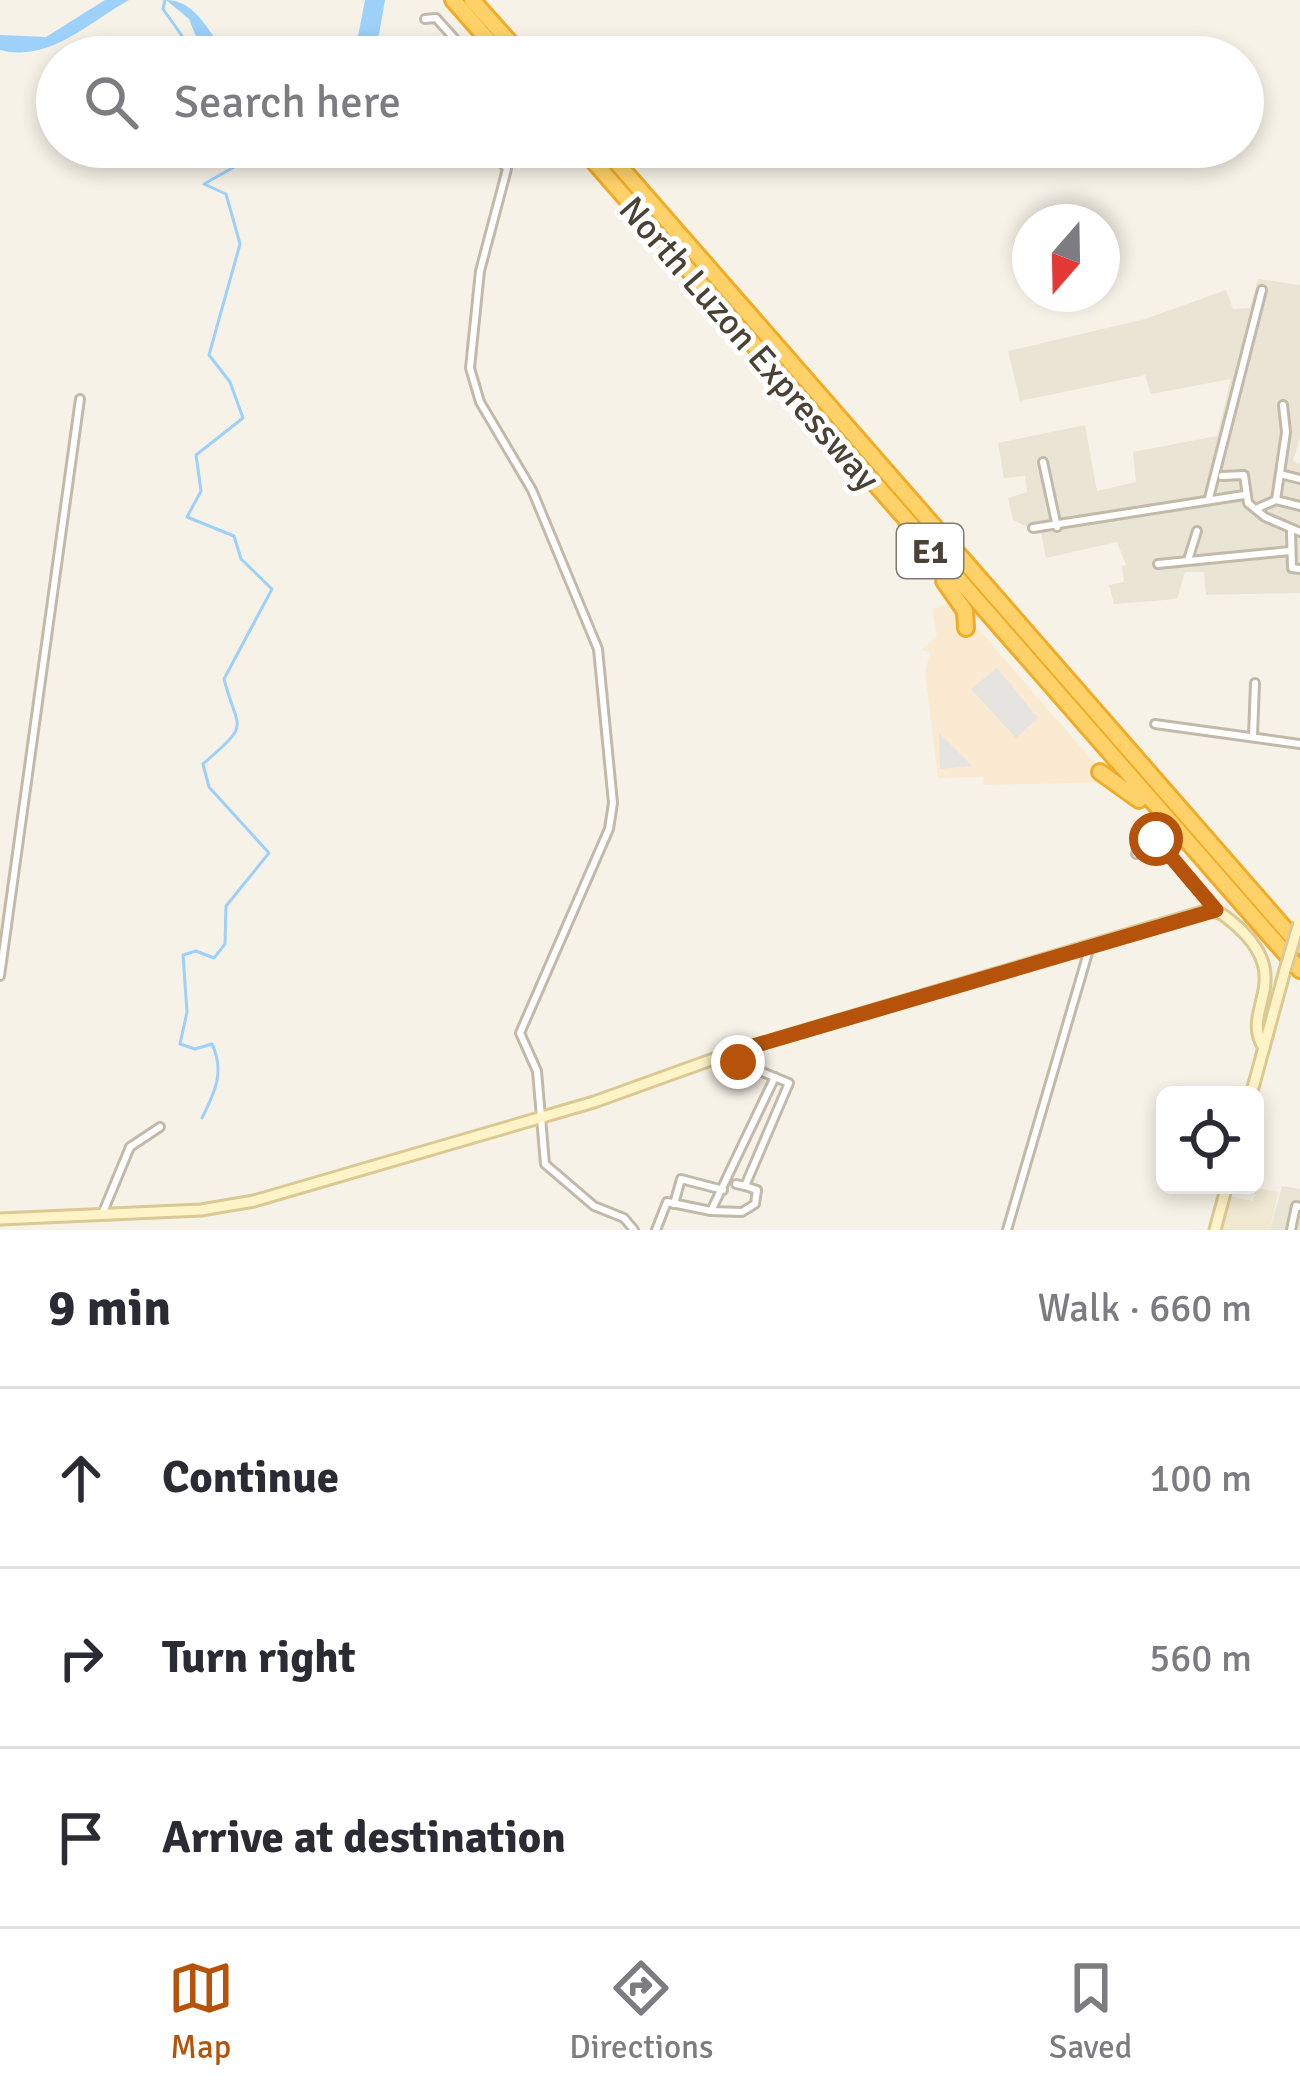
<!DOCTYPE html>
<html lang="en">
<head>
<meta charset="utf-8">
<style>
  :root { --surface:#fff; --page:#f2f2f3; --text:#2b2b33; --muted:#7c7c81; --line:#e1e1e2; --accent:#b45309 }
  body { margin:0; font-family:Signika,sans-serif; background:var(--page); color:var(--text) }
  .controls { position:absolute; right:36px; bottom:36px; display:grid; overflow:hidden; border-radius:18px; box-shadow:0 6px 18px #0003 }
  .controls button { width:108px; height:108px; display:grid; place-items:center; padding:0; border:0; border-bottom:3px solid var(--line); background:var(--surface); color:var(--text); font:60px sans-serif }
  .compass { position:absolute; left:1012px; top:204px; width:108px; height:108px; border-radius:50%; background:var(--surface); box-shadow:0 6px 18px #0003; rotate:200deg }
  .stop { position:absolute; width:36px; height:36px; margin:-27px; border:9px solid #b45309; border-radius:50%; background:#fff }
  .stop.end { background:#b45309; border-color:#fff; box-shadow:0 3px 12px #0008 }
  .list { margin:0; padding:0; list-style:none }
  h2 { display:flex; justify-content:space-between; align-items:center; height:156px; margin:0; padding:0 48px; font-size:51px }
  h2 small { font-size:39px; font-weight:400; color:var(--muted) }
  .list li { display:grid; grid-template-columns:78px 1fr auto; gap:36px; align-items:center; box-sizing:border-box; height:180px; padding:0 48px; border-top:3px solid var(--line) }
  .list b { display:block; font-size:45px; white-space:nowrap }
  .list em { font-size:39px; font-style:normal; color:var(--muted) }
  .icon { flex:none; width:66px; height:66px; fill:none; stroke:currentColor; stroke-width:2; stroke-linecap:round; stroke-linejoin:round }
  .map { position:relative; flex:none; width:1300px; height:1230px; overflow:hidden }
  .search { position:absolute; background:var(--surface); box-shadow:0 6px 18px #0003; left:36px; right:36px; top:36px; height:132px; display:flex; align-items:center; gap:30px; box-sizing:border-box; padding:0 42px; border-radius:66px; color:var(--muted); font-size:45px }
  .sheet { height:696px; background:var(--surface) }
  nav { display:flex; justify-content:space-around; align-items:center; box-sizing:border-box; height:168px; border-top:3px solid var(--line); background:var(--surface); font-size:33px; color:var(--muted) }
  nav a { display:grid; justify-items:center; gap:6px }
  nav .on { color:var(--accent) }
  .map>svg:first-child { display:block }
  .residential { fill:#eae4d5 }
  .commercial { fill:#faead1 }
  .education { fill:#f0e8d0 }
  .parking { fill:#e6e4e0 }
  .water { fill:#9dd1f9 }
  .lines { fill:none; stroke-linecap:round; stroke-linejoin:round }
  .stream { stroke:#9dd1f9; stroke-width:3 }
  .street-casing { stroke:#c2baa9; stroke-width:12 }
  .secondary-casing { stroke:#dac992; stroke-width:15 }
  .highway-casing { stroke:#f0ac27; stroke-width:20 }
  .street { stroke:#fff; stroke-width:6 }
  .secondary { stroke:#fff3c8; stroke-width:9 }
  .highway { stroke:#ffd269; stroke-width:14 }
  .secondary-bridge-casing { stroke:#dac992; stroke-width:15; stroke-linecap:butt }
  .secondary-bridge { stroke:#fff3c8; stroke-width:9 }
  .route { stroke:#b45309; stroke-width:15 }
  .labels { text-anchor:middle; stroke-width:10; stroke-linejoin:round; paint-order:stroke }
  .shield { fill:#fff; stroke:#807b72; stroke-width:3 }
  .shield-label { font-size:33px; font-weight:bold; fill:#4a4235 }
  .street-label { font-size:36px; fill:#4a4235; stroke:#fff }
</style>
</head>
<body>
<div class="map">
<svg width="1300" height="1230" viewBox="0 0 1300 1230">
  <rect width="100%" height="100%" fill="#f6f2e7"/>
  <g class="residential">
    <polygon points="1258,279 1300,285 1300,438 1293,461 1300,464 1300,593 1206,595 1204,572 1185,572 1177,599 1114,604 1109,585 1124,582 1122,566 1126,565 1117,542 1046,558 1041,533 1013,520 1008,498 1027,492 1025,476 1004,478 998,443 1085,425 1097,491 1136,482 1133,452 1217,436 1231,379 1151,394 1145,375 1020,401 1008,351 1145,319 1226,290 1233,309 1250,308"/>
    <polygon points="1282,1186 1300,1189 1300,1230 1270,1230"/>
  </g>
  <polygon class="commercial" points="955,602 1111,782 983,785 984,777 938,778 925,672 930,653 922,650 937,635 932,609"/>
  <polygon class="education" points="1256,1188 1278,1192 1270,1230 1220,1230 1229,1196 1253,1201"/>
  <g class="parking">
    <polygon points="997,668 1038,718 1016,738 971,689"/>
    <polygon points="939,733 972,766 940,769"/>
  </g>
  <g class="water">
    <path d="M105 0H129C89 22 49 63 0 50V35L46 37Z"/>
    <path d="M166 0C197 0 210 35 228 57H204L189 19Z"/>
    <polygon points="365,0 385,0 375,57 354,57"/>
  </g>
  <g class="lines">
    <g class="stream">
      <polyline points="165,0 163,9 197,57"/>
      <path d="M202 1118C215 1092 225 1072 212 1044L195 1049 180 1044 187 1012 183 955 196 951 214 958 225 944 226 906 269 853 209 787 203 764C252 721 238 733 224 679L272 589 241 559 234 536 187 517 201 491 196 455 243 418 230 382 209 355 240 244 226 194 204 184 234 167 249 147"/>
    </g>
    <g class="street-casing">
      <g id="street">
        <polyline points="425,19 436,18 471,57"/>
        <polyline points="490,147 507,169 480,271 470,368 480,402 532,490 598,649 613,803 609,829 520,1033 537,1071 545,1164 594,1206 624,1218 634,1230"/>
        <polyline points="1043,462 1057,527"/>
        <polyline points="1280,474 1300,479"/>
        <polyline points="1222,476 1244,475 1248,503 1265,517 1300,532"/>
        <polyline points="1209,498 1262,290"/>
        <polyline points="1276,500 1286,432 1283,405"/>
        <polyline points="1258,508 1276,500 1300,506"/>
        <polyline points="1033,528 1244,495"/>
        <polyline points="1291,532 1292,568 1300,569"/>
        <polyline points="1188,560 1197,531"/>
        <polyline points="1158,564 1290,551"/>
        <polyline points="1155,724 1300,744"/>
        <polyline points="1253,736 1255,683"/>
        <polyline points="1136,854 1156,839 1216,910"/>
        <polyline points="0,976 80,399"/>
        <polyline points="733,1052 738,1062 789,1083 745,1186 736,1184"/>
        <polyline points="674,1204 681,1179 723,1190"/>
        <polyline points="711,1211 742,1212 755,1204 757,1190 745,1186"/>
        <polyline points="103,1212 130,1147 160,1127"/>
        <polyline points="656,1230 667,1202 711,1211 775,1077"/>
        <polyline points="1007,1230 1090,946"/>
        <polyline points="1291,1230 1296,1206 1300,1207"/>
      </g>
    </g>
    <g class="secondary-casing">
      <g id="secondary">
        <polyline points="1251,1095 1285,970"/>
        <path d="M0 1219 201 1210 254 1201 594 1102 733 1052 1206 911C1221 910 1227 918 1238 927 1296 981 1239 1010 1264 1048"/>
        <polyline points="1215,1230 1227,1185"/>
      </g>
    </g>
    <g class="highway-casing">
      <g id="highway">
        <polyline points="453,0 503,57"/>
        <polyline points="472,0 523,57"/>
        <polyline points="581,147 1300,970"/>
        <polyline points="603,147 1300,946"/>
        <polyline points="944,581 965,611 966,628"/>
        <polyline points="1100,772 1139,800"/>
      </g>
    </g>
    <use href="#street" class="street"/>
    <use href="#secondary" class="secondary"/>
    <use href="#highway" class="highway"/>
    <g class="secondary-bridge-casing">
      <polyline id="secondary-bridge" points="1285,970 1299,923"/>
    </g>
    <use href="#secondary-bridge" class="secondary-bridge"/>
  </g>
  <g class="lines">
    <polyline class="route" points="738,1062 733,1052 1216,910 1156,839"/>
  </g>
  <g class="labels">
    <rect class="shield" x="897" y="524" width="66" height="54" rx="9"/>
    <g class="shield-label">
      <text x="930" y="563">E1</text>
    </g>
    <g class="street-label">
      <text transform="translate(750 343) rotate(49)" y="13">North Luzon Expressway</text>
    </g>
  </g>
</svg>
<div class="controls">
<button><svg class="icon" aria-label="locate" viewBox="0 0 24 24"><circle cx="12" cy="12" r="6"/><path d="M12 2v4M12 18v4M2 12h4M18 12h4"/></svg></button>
</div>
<svg class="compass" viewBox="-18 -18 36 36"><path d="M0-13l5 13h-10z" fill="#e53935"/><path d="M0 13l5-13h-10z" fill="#7c7c81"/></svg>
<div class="stop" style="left:1156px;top:839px"></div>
<div class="stop end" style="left:738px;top:1062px"></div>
<div class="search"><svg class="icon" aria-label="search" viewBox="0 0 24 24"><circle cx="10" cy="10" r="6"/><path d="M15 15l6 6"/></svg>Search here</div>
</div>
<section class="sheet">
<h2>9 min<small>Walk · 660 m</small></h2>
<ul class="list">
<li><svg class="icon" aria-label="ahead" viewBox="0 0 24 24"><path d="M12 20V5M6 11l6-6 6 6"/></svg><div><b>Continue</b></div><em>100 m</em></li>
<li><svg class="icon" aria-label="right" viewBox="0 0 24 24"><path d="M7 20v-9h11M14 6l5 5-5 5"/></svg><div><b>Turn right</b></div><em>560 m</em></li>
<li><svg class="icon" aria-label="arrive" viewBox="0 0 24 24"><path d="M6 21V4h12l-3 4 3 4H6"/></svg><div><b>Arrive at destination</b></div></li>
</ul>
</section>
<nav>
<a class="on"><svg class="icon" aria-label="map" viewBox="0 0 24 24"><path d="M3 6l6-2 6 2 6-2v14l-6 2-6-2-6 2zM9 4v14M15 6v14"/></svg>Map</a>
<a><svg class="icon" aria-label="directions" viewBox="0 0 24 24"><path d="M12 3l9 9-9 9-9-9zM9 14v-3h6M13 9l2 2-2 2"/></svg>Directions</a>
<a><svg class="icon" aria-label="saved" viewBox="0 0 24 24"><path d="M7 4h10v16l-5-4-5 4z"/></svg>Saved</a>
</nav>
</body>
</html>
